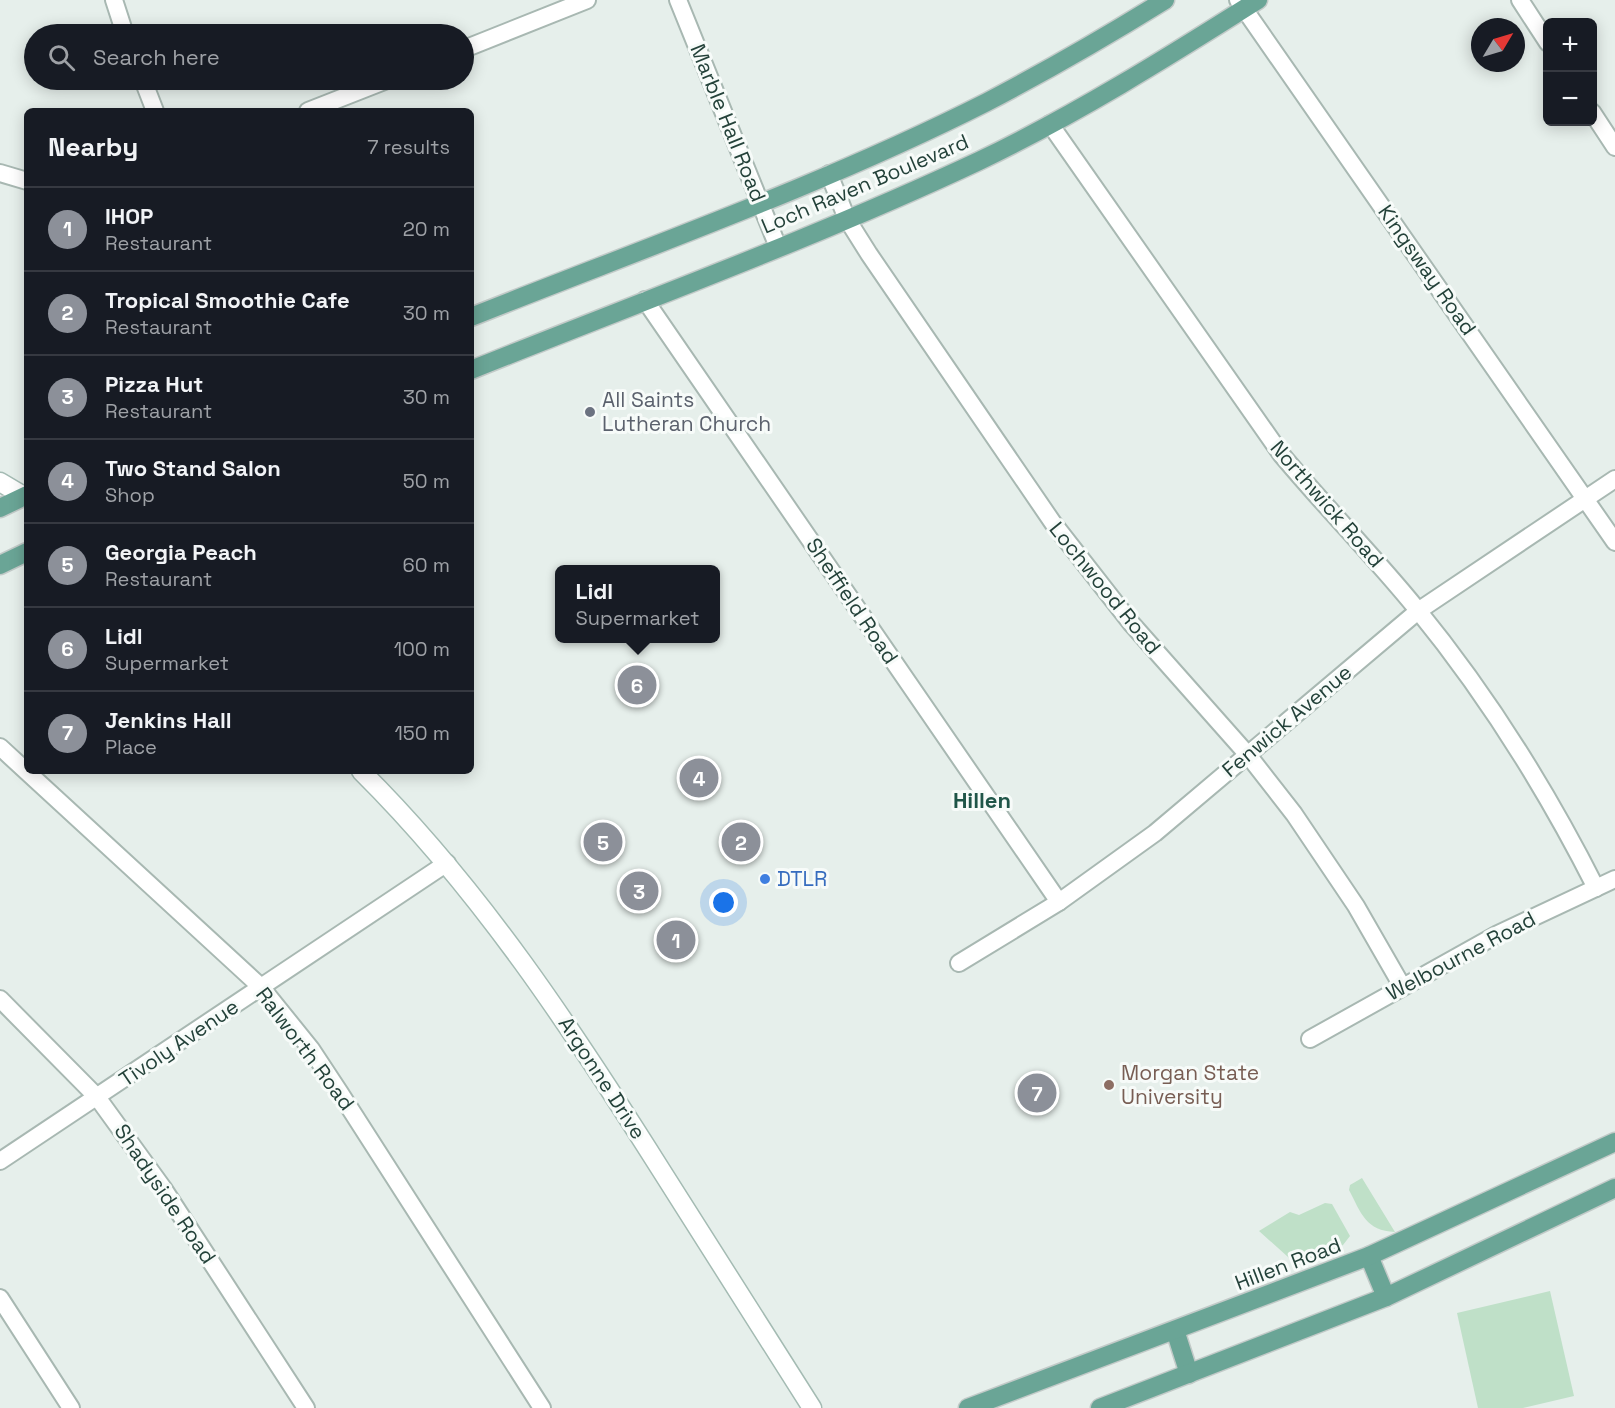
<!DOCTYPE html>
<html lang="en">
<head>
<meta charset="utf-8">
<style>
  :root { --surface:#171b24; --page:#20242c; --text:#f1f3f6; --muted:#9ea1a6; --line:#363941; --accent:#8c9099 }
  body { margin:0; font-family:"Space Grotesk",sans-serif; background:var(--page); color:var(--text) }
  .controls { position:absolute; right:18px; top:18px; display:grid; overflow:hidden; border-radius:9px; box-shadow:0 3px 15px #0003 }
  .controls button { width:54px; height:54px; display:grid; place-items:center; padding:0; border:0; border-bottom:2px solid var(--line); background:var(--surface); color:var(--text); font:30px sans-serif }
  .compass { position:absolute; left:1471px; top:18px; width:54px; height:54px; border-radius:50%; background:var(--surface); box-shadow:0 3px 15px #0003; rotate:52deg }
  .you { position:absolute; left:724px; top:903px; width:21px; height:21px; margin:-15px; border:4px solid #fff; border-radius:50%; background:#1a73e8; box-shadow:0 0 0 9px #1a73e833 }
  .badge { display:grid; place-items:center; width:39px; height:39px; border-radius:50%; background:var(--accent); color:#fff; font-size:20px; font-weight:700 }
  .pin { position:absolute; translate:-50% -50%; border:3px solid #fff; box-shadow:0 2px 6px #0006 }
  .popup { position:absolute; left:555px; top:565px; width:165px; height:78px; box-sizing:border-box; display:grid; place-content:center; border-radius:9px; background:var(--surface); filter:drop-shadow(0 2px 4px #0005); font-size:20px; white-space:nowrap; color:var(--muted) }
  .popup b { font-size:22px; color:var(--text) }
  .popup::after { content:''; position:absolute; left:50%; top:100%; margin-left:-12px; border:12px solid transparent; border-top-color:var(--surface) }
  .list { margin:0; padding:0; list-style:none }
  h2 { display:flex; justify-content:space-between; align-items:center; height:78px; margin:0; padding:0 24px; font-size:26px }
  h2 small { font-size:20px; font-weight:400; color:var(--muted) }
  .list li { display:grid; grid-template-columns:39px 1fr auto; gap:18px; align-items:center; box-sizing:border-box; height:84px; padding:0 24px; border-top:2px solid var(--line) }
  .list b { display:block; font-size:22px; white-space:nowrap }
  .list p { margin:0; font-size:20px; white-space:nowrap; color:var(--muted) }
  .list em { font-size:20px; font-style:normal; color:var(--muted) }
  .icon { flex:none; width:33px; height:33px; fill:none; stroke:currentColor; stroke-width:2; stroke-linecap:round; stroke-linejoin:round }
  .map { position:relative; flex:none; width:1615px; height:1408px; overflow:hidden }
  .search { position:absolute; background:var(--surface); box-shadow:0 3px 15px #0003; left:24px; top:24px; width:450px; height:66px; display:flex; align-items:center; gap:15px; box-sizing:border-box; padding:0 21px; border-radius:33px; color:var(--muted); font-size:22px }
  .panel { position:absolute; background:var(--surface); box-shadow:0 3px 15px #0003; left:24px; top:108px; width:450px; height:666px; border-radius:9px }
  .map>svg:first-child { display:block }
  .green { fill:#bfe0c8 }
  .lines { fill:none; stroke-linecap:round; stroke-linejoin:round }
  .minor-casing { stroke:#a8b8b2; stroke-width:20 }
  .secondary-casing { stroke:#a4bbb3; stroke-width:21 }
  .primary-casing { stroke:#c2cac8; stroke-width:21 }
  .minor { stroke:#fff; stroke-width:16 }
  .secondary { stroke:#fff; stroke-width:18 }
  .primary { stroke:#6aa596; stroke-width:18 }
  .worship-dot { fill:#6b7280; stroke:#f7fbf9; stroke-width:2 }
  .shop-dot { fill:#3f7fe0; stroke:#f7fbf9; stroke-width:2 }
  .education-dot { fill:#8d6e63; stroke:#f7fbf9; stroke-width:2 }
  .labels { text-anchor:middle; stroke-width:6; stroke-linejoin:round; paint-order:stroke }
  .street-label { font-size:21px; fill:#24423a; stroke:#f7fbf9 }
  .worship-label { font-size:21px; fill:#5b616d; stroke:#f7fbf9; text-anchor:start }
  .shop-label { font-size:21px; fill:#366cbe; stroke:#f7fbf9; text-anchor:start }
  .education-label { font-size:21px; fill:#785e54; stroke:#f7fbf9; text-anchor:start }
  .neighbourhood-label { font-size:22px; font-weight:bold; fill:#1f5548; stroke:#f7fbf9 }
</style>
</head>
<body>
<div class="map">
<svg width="1615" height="1408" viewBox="0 0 1615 1408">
  <rect width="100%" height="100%" fill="#e6efeb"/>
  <g class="green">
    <path d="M1362 1178 1395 1232C1366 1231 1361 1213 1349 1190L1350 1185Z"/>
    <polygon points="1325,1203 1332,1204 1350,1236 1343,1245 1298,1266 1259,1231 1290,1212 1299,1215"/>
    <polygon points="1550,1291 1574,1396 1523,1408 1478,1408 1457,1313"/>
  </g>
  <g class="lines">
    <g class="minor-casing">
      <g id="minor">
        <polyline points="114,0 125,34"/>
        <polyline points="678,0 778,247"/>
        <polyline points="1238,0 1615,542"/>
        <polyline points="1520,0 1548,43"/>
        <polyline points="464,49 587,0"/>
        <polyline points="143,80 155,111"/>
        <polyline points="308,111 387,80"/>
        <polyline points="1592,112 1615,147"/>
        <path d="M1050 124 1281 454C1325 507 1373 555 1416 608 1488 696 1545 787 1596 888"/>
        <polyline points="0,173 27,181"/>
        <polyline points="829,174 847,219 869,254 1053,523 1131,623 1248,755 1294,814 1356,906 1402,986"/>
        <polyline points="645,300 1059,902"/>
        <polyline points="0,747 261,987 311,1049 340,1093 542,1408"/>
        <polyline points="959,963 1059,902 1155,833 1418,611 1615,479"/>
        <polyline points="0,999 97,1097 163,1188 306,1408"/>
        <polyline points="1310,1039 1498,934 1615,879"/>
        <polyline points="0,1161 447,863"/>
        <polyline points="0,1298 71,1408"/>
      </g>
    </g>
    <g class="secondary-casing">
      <g id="secondary">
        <polyline points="0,482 27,498"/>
        <path d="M361 771C480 889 572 1029 661 1170 711 1249 762 1328 812 1408"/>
      </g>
    </g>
    <g class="primary-casing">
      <g id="primary">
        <path d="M471 317C644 248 821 186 987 102 1048 70 1107 36 1165 0"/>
        <path d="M471 370C640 302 813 239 979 161 1075 115 1168 57 1258 0"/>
        <polyline points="0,508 27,495"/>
        <polyline points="0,565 27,552"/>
        <polyline points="1369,1256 1386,1297"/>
        <polyline points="1175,1330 1189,1374"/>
        <polyline points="968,1408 1369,1256 1615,1142"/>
        <polyline points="1100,1408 1386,1297 1615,1188"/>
      </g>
    </g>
    <use href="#minor" class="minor"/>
    <use href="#secondary" class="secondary"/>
    <use href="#primary" class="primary"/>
  </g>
  <circle class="worship-dot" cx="590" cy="412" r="6"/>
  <circle class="shop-dot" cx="765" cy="879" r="6"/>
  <circle class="education-dot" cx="1109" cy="1085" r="6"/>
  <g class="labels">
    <g class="street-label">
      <text transform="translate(728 123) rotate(68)" y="7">Marble Hall Road</text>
      <text transform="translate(865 184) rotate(-23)" y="7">Loch Raven Boulevard</text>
      <text transform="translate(1427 270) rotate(55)" y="7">Kingsway Road</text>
      <text transform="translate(1327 504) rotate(49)" y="7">Northwick Road</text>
      <text transform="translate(1105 588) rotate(51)" y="7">Lochwood Road</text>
      <text transform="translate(852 601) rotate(56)" y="7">Sheffield Road</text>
      <text transform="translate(1287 721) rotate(-40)" y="7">Fenwick Avenue</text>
      <text transform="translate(1461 956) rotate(-28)" y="7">Welbourne Road</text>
      <text transform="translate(179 1043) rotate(-34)" y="7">Tivoly Avenue</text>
      <text transform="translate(305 1049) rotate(53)" y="7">Ralworth Road</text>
      <text transform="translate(602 1078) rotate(57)" y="7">Argonne Drive</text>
      <text transform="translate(165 1194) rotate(56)" y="7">Shadyside Road</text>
      <text transform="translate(1288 1264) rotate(-21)" y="7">Hillen Road</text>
    </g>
    <g class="worship-label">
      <text x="602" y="407">All Saints<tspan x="602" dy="24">Lutheran Church</tspan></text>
    </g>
    <g class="shop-label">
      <text x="777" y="886">DTLR</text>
    </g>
    <g class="education-label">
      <text x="1121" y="1080">Morgan State<tspan x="1121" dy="24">University</tspan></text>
    </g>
    <g class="neighbourhood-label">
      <text x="982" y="808">Hillen</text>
    </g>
  </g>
</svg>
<div class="controls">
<button>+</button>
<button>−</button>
</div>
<svg class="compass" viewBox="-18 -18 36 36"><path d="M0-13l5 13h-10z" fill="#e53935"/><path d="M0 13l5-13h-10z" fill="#9ea1a6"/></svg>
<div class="you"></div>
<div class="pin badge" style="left:676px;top:940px">1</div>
<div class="pin badge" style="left:741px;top:842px">2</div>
<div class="pin badge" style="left:639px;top:891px">3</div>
<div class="pin badge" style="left:699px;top:778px">4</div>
<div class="pin badge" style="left:603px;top:842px">5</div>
<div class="pin badge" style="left:637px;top:685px">6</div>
<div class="popup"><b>Lidl</b>Supermarket</div>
<div class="pin badge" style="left:1037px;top:1093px">7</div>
<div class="search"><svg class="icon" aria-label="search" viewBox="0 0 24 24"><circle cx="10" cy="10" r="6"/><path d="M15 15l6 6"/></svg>Search here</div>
<section class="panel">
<h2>Nearby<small>7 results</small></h2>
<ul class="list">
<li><span class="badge">1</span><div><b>IHOP</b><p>Restaurant</p></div><em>20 m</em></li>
<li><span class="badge">2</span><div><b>Tropical Smoothie Cafe</b><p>Restaurant</p></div><em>30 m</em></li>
<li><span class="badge">3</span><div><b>Pizza Hut</b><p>Restaurant</p></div><em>30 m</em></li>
<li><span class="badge">4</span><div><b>Two Stand Salon</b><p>Shop</p></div><em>50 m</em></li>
<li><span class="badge">5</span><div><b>Georgia Peach</b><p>Restaurant</p></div><em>60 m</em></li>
<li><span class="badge">6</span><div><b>Lidl</b><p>Supermarket</p></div><em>100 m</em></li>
<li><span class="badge">7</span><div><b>Jenkins Hall</b><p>Place</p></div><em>150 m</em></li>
</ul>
</section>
</div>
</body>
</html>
